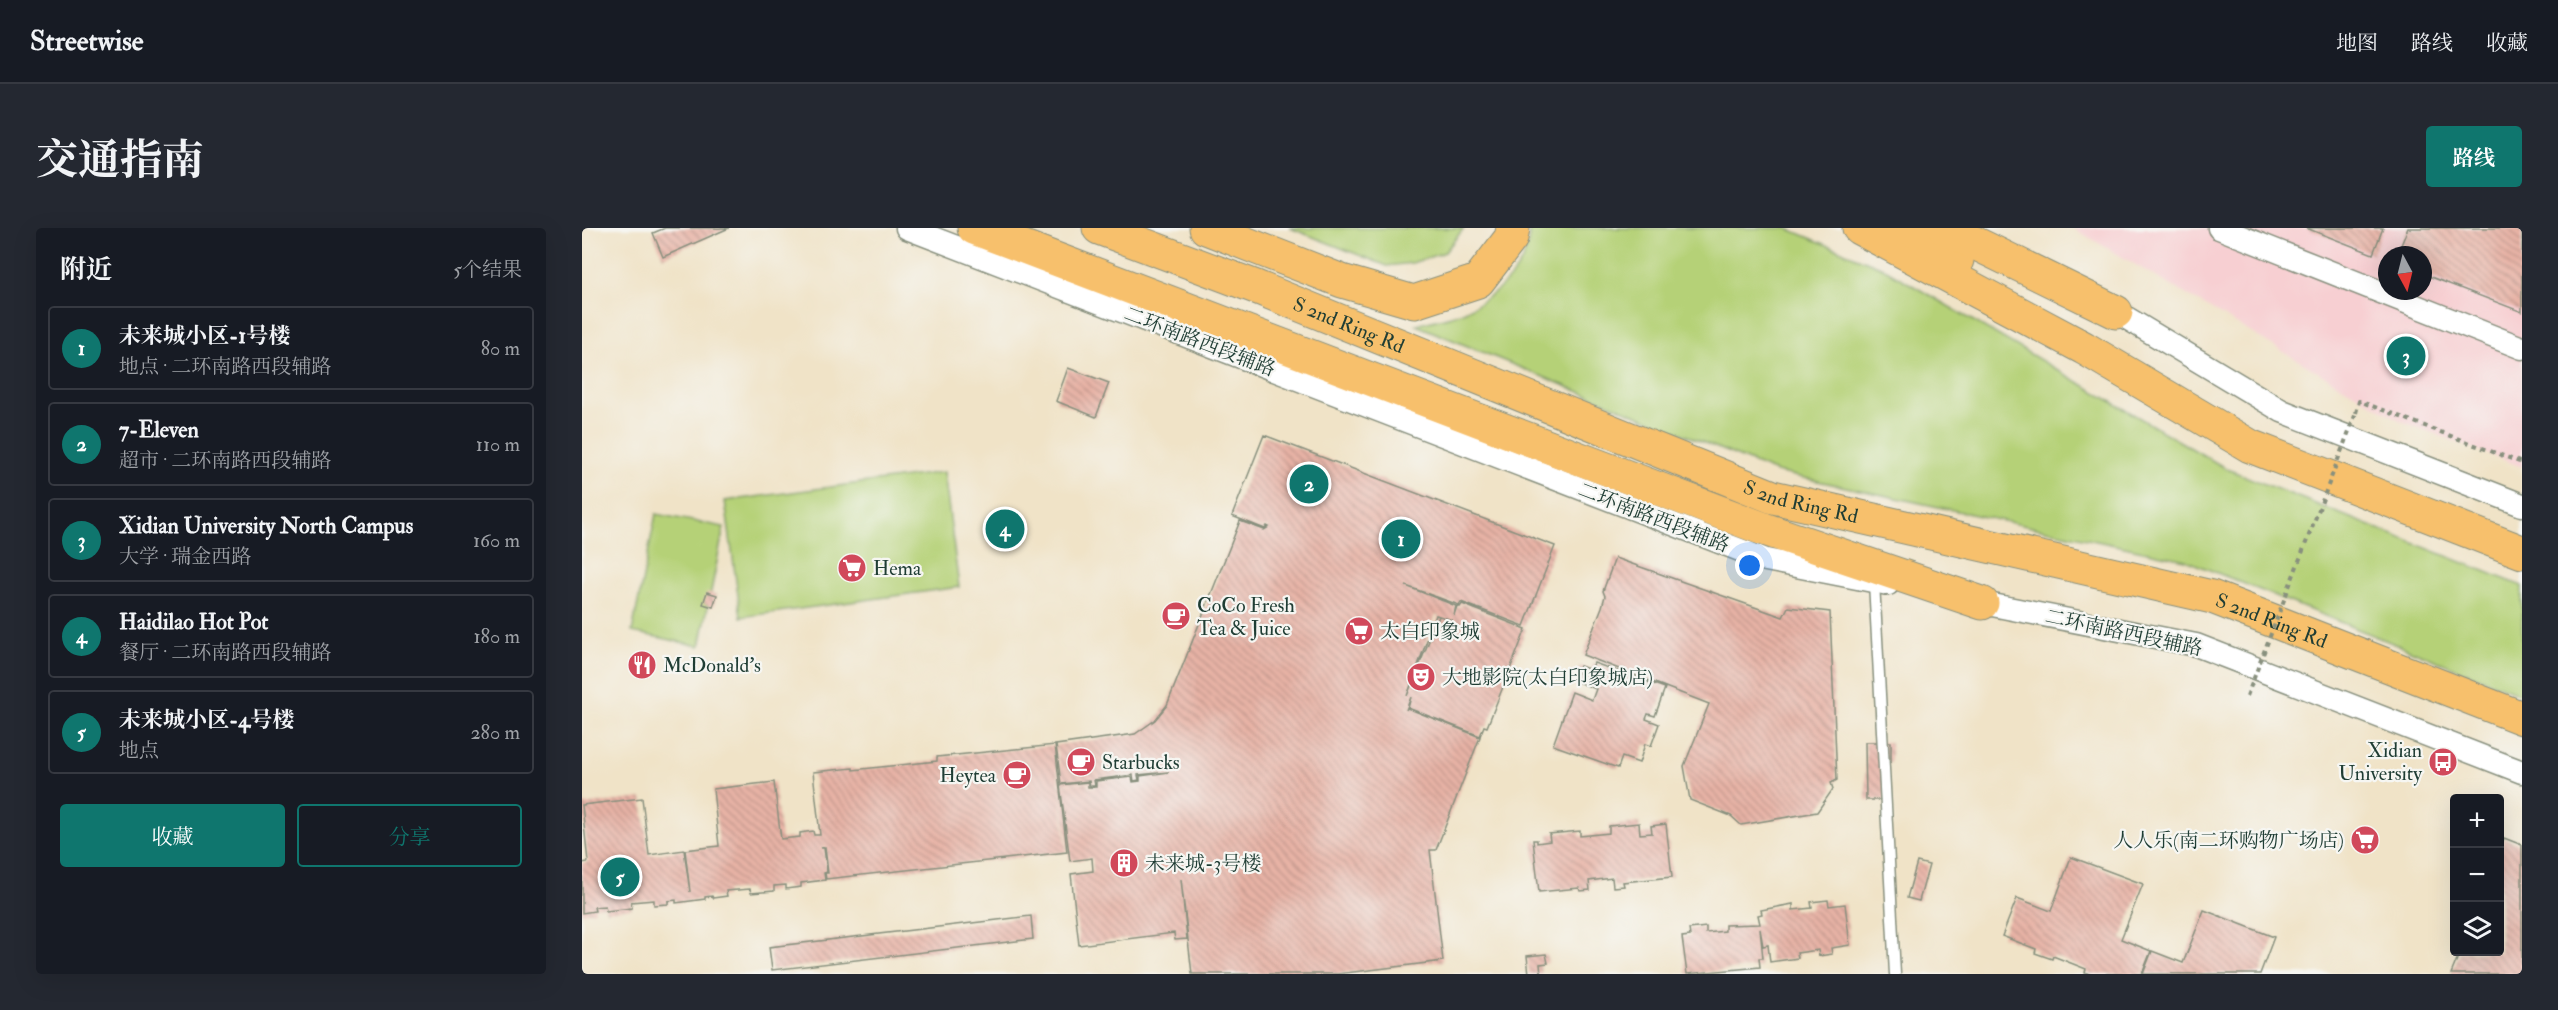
<!DOCTYPE html>
<html lang="zh">
<head>
<meta charset="utf-8">
<style>
  :root { --surface:#171b24; --page:#242831; --text:#f1f3f6; --muted:#9ea1a6; --line:#363941; --accent:#0f766e }
  body { margin:0; font-family:"IM FELL Double Pica","Noto Serif SC",serif; background:var(--page); color:var(--text) }
  .controls { position:absolute; right:18px; bottom:18px; display:grid; overflow:hidden; border-radius:6px; box-shadow:0 6px 24px #0002 }
  .controls button { width:54px; height:54px; display:grid; place-items:center; padding:0; border:0; border-bottom:2px solid var(--line); background:var(--surface); color:var(--text); font:30px sans-serif }
  .compass { position:absolute; left:1796px; top:18px; width:54px; height:54px; border-radius:50%; background:var(--surface); box-shadow:0 6px 24px #0002; rotate:173deg }
  .you { position:absolute; left:1168px; top:338px; width:21px; height:21px; margin:-15px; border:4px solid #fff; border-radius:50%; background:#1a73e8; box-shadow:0 0 0 9px #1a73e833 }
  .badge { display:grid; place-items:center; width:39px; height:39px; border-radius:50%; background:var(--accent); color:#fff; font-size:20px; font-weight:700 }
  .pin { position:absolute; translate:-50% -50%; border:3px solid #fff; box-shadow:0 2px 6px #0006 }
  .list { margin:0; padding:0; list-style:none }
  h2 { display:flex; justify-content:space-between; align-items:center; height:78px; margin:0; padding:0 24px; font-size:26px }
  h2 small { font-size:20px; font-weight:400; color:var(--muted) }
  .list li { display:grid; grid-template-columns:39px 1fr auto; gap:18px; align-items:center; box-sizing:border-box; height:84px; margin:0 12px 12px; padding:0 12px; border:2px solid var(--line); border-radius:6px }
  .list b { display:block; font-size:22px; white-space:nowrap }
  .list p { margin:0; font-size:20px; white-space:nowrap; color:var(--muted) }
  .list em { font-size:20px; font-style:normal; color:var(--muted) }
  .actions { display:flex; gap:12px; padding:18px 24px }
  .actions a { flex:1; padding:14px 0; border:2px solid var(--accent); border-radius:6px; text-align:center; font-size:21px; color:var(--accent) }
  .actions .main { background:var(--accent); color:#fff }
  .icon { flex:none; width:33px; height:33px; fill:none; stroke:currentColor; stroke-width:2; stroke-linecap:round; stroke-linejoin:round }
  .map { position:relative; flex:none; width:1940px; height:746px; overflow:hidden; border-radius:6px }
  header { display:flex; align-items:center; gap:36px; box-sizing:border-box; height:84px; padding:0 30px; background:var(--surface); border-bottom:2px solid var(--line) }
  header strong { font-size:28px }
  nav { display:flex; gap:33px; margin-inline-start:auto; font-size:21px }
  .intro { display:flex; align-items:center; justify-content:space-between; box-sizing:border-box; height:144px; padding:0 36px }
  h1 { margin:0; font-size:42px }
  .button { padding:15px 27px; border-radius:6px; background:var(--accent); color:#fff; font-size:21px; font-weight:700 }
  main { display:flex; gap:36px; padding:0 36px }
  aside { flex:1; background:var(--surface); border-radius:6px; box-shadow:0 6px 24px #0002 }
  .map>svg:first-child { display:block }
  .built { fill:#f7cfd2; fill-rule:evenodd }
  .green { fill:#b5d177; stroke:#6a8756; stroke-width:1.5 }
  .building { fill:url(#building-back-hatch); fill-rule:evenodd }
  .lines { fill:none; stroke-linecap:round; stroke-linejoin:round }
  .lane-casing { stroke:#88907e; stroke-width:13 }
  .street-casing { stroke:#88907e; stroke-width:25 }
  .highway-casing { stroke:#88907e; stroke-width:35 }
  .path { stroke:#88907e; stroke-width:4; stroke-dasharray:4.5 4.5; stroke-linecap:butt }
  .lane { stroke:#fff; stroke-width:10 }
  .street { stroke:#fff; stroke-width:22 }
  .highway { stroke:#f7c06c; stroke-width:33 }
  .path-bridge { stroke:#88907e; stroke-width:4; stroke-dasharray:4.5 4.5; stroke-linecap:butt }
  .labels { text-anchor:middle; stroke-width:4.5; stroke-linejoin:round; paint-order:stroke }
  .street-label { font-size:20px; fill:#1f3d34; stroke:#f6f6f2 }
  .poi-label { font-size:20px; fill:#1f3d34; stroke:#f6f6f2; text-anchor:start }
</style>
</head>
<body>
<header>
<strong>Streetwise</strong>
<nav><a>地图</a><a>路线</a><a>收藏</a></nav>
</header>
<div class="intro"><h1>交通指南</h1><a class="button">路线</a></div>
<main>
<aside>
<h2>附近<small>5个结果</small></h2>
<ul class="list">
<li><span class="badge">1</span><div><b>未来城小区-1号楼</b><p>地点 · 二环南路西段辅路</p></div><em>80 m</em></li>
<li><span class="badge">2</span><div><b>7-Eleven</b><p>超市 · 二环南路西段辅路</p></div><em>110 m</em></li>
<li><span class="badge">3</span><div><b>Xidian University North Campus</b><p>大学 · 瑞金西路</p></div><em>160 m</em></li>
<li><span class="badge">4</span><div><b>Haidilao Hot Pot</b><p>餐厅 · 二环南路西段辅路</p></div><em>180 m</em></li>
<li><span class="badge">5</span><div><b>未来城小区-4号楼</b><p>地点</p></div><em>280 m</em></li>
</ul>
<div class="actions"><a class="main">收藏</a><a>分享</a></div>
</aside>
<div class="map">
<svg width="1940" height="746" viewBox="0 0 1940 746">
  <defs>
    <pattern id="building-back-hatch" width="6" height="6" patternUnits="userSpaceOnUse" patternTransform="scale(1.5)"><rect width="6" height="6" fill="#e8b3a6"/><path d="M-1 5l2 2M0 0l6 6M5-1l2 2" fill="none" stroke="#bb9388"/></pattern>
  </defs>
  <rect width="100%" height="100%" fill="#f6f6f2"/>
  <filter id="ink" filterUnits="userSpaceOnUse"><feTurbulence type="fractalNoise" baseFrequency=".0167" numOctaves="2"/><feDisplacementMap in="SourceGraphic" scale="12" xChannelSelector="R" yChannelSelector="G"/><feConvolveMatrix kernelMatrix="1 2 1 2 8 2 1 2 1" color-interpolation-filters="sRGB"/></filter>
  <filter id="wash" filterUnits="userSpaceOnUse"><feTurbulence type="fractalNoise" baseFrequency=".008" numOctaves="4" result="noise"/><feDisplacementMap in="SourceGraphic" scale="24" xChannelSelector="R" yChannelSelector="G"/><feGaussianBlur stdDeviation="1.35" result="paint"/><feColorMatrix in="noise" values="0 0 0 0 0 0 0 0 0 0 0 0 0 0 0 0 0 1.4 0 .05"/><feComposite in="paint" operator="in"/></filter>
  <g filter="url(#wash)">
    <rect width="100%" height="100%" fill="#f0e3c7"/>
    <path class="built" d="M1491 0H1940V239L1819 193ZM1805 27H1841V63H1805Z"/>
    <g class="green">
      <polygon points="708,0 882,0 863,24 830,35 805,38"/>
      <path d="M947 0H1204L1301 40 1645 241 1940 358V467L1603 332 1194 244 834 97C850 92 869 90 883 83 915 67 949 39 947 0Z"/>
      <polygon points="362,244 377,359 159,389 143,273"/>
      <polygon points="74,286 142,299 118,418 50,404"/>
    </g>
    <g id="blocks">
      <g class="building">
        <polygon points="83,0 147,0 81,29 71,5"/>
        <polygon points="1724,0 1801,0 1791,26"/>
        <polygon points="1826,0 1940,0 1940,84 1841,46 1841,27 1815,27"/>
        <polygon points="486,140 527,155 514,189 474,173"/>
        <path d="M682 207 973 318 942 398 879 374 877 377 824 358 874 378 872 387 875 378 878 379 880 376 944 401 905 499 902 498 898 508 826 480 829 469 824 482 825 480 898 509 854 622H848L861 733 755 746H610L599 651 605 711 593 712 592 705 497 717 489 646 511 643 510 630 488 633 478 557 506 554V559H514V553L550 549 551 554 558 553V548L587 544 556 547 557 552 552 553 551 547 512 552 513 558H508L507 553 479 556 474 517 553 506 573 492 585 477 658 293 682 302 687 299 685 298 683 301 650 288ZM854 387 870 392 857 388 825 468Z"/>
        <polygon points="1033,330 1201,389 1206,379 1248,384 1255,552 1249,555 1251,561 1235,584 1159,597 1149,588 1108,572 1102,538 1127,476 1001,427 1020,379 1023,368 1021,363"/>
        <polygon points="125,364 135,367 131,379 121,376"/>
        <polygon points="1012,435 1083,460 1073,488 1066,486 1064,491 1077,496 1069,518 1063,516 1057,535 1040,529 1036,540 971,517 990,464 1010,472 1014,461 993,453 998,438 1009,442"/>
        <polygon points="1283,514 1309,514 1309,534 1304,535 1305,572 1284,572"/>
        <polygon points="473,517 485,624 244,651 243,645 246,645 243,619 239,620 242,620 245,644 242,645 243,652 219,655 219,659 204,661 204,657 192,658 192,663 169,665 168,661 144,663 145,668 131,670 130,668 123,669 123,671 94,675 94,672 86,673 86,676 72,677 72,672 49,674 50,680 24,683 23,678 12,679 13,683 0,685 0,635 6,634 0,577 60,570 67,627 102,622 108,664 103,622 137,618 131,561 192,554 199,611 218,609 218,605 231,603 232,607 238,607 231,544 271,540 271,542 355,533 355,529"/>
        <polygon points="1057,595 1058,606 1070,605 1069,598 1084,596 1090,649 1041,654 1042,658 1031,659 1030,650 1007,653 1008,662 998,663 997,660 957,664 951,612 955,612 955,615 968,613 967,606 998,603 998,608 1027,605 1027,598"/>
        <polygon points="1922,610 1940,617 1940,746 1869,746 1878,724 1918,724 1918,623"/>
        <polygon points="1489,629 1561,656 1539,711 1569,723 1560,746 1507,746 1503,744 1504,741 1471,728 1470,731 1453,725 1454,721 1420,708 1435,670 1469,683"/>
        <polygon points="1335,634 1347,637 1337,673 1325,670"/>
        <polygon points="1246,672 1247,678 1263,676 1268,717 1249,720 1250,726 1237,728 1236,722 1215,725 1216,730 1188,734 1186,717 1181,718 1178,701 1181,730 1177,730 1178,739 1105,746 1100,709 1108,708 1107,701 1124,699 1124,705 1143,703 1143,697 1178,696 1176,687 1180,686 1179,682 1211,676 1211,682 1230,680 1229,674"/>
        <polygon points="1622,682 1692,709 1678,746 1561,746 1570,723 1601,735"/>
        <polygon points="449,688 451,711 190,742 187,719"/>
        <polygon points="964,726 966,735 958,736 959,746 947,746 945,728"/>
      </g>
    </g>
  </g>
  <g filter="url(#ink)">
    <use href="#blocks" fill-opacity="0" stroke="#88907e" stroke-width="1.5"/>
    <g class="lines">
      <g class="lane-casing">
        <polyline id="lane" points="1292,354 1313,746"/>
      </g>
      <g class="street-casing">
        <g id="street">
          <polyline points="325,0 1184,332 1306,356"/>
          <polyline points="1637,0 1940,120"/>
          <polyline points="1523,77 1700,183 1940,277"/>
          <polyline points="1385,372 1614,417 1940,544"/>
        </g>
      </g>
      <g class="highway-casing">
        <g id="highway">
          <polyline points="392,0 1182,301 1400,375"/>
          <path id="s1" d="M517 0 674 59 1191 269 1630 369 1940 490"/>
          <polyline points="624,0 760,53 832,74 896,53 929,10 931,0"/>
          <polyline points="1277,0 1502,120 1668,218 1940,324"/>
          <polyline points="1329,0 1375,32"/>
          <polyline points="1362,0 1534,84"/>
        </g>
      </g>
      <polyline class="path" points="1774,185 1777,173 1940,235"/>
      <use href="#lane" class="lane"/>
      <use href="#street" class="street"/>
      <use href="#highway" class="highway"/>
      <polyline class="path-bridge" points="1665,468 1774,185"/>
    </g>
  </g>
  <defs>
    <g id="supermarket-disc" transform="scale(1.5)"><circle r="9.5" fill="#d1495b" stroke="#f6f6f2"/><path d="M-6-5.5h2.5l.6 2H6L4.5 2H-2.5L-4.4-4H-6ZM-1.5 3.2a1.3 1.3 0 1 0 .1 0ZM3 3.2a1.3 1.3 0 1 0 .1 0Z" fill="#fff"/></g>
    <g id="cafe-disc" transform="scale(1.5)"><circle r="9.5" fill="#d1495b" stroke="#f6f6f2"/><path d="M-5.5-4.5H6V0H3Q3 3.5 0 3.5H-2.5Q-5.5 3.5-5.5 0ZM3-3.2v2h1.7v-2ZM-6 4.5H4V6H-6Z" fill="#fff"/></g>
    <g id="restaurant-disc" transform="scale(1.5)"><circle r="9.5" fill="#d1495b" stroke="#f6f6f2"/><path d="M-5-6h1v4h1v-4h1v4h1v-4h1v5L-1.5 .5V6h-2V.5L-5-1ZM5-6V6H3V1.5H1.5Q1.5-4 5-6Z" fill="#fff"/></g>
    <g id="theatre-disc" transform="scale(1.5)"><circle r="9.5" fill="#d1495b" stroke="#f6f6f2"/><path d="M-5-5.5Q0-4 5-5.5V0Q5 5 0 6Q-5 5-5 0ZM-3.3-2.5H-1v1.5H-3.3ZM1-2.5H3.3v1.5H1ZM-2.8 1Q0 5.5 2.8 1Z" fill="#fff"/></g>
    <g id="bus-disc" transform="scale(1.5)"><circle r="9.5" fill="#d1495b" stroke="#f6f6f2"/><path d="M-5-6H5V4H4V6H2V4H-2V6H-4V4H-5ZM-3.5-4V0h7V-4ZM-3.5 1.2v1.5H-2V1.2ZM2 1.2v1.5H3.5V1.2Z" fill="#fff"/></g>
    <g id="building-disc" transform="scale(1.5)"><circle r="9.5" fill="#d1495b" stroke="#f6f6f2"/><path d="M-4-6H4V6H1V3H-1V6H-4ZM-2.5-4.3h1.7v1.8h-1.7ZM.8-4.3h1.7v1.8H.8ZM-2.5-1h1.7V.8h-1.7ZM.8-1h1.7V.8H.8Z" fill="#fff"/></g>
  </defs>
  <g fill-rule="evenodd">
    <use href="#supermarket-disc" x="270" y="340"/>
    <use href="#cafe-disc" x="594" y="388"/>
    <use href="#supermarket-disc" x="777" y="403"/>
    <use href="#restaurant-disc" x="60" y="437"/>
    <use href="#theatre-disc" x="839" y="449"/>
    <use href="#cafe-disc" x="499" y="534"/>
    <use href="#bus-disc" x="1861" y="534"/>
    <use href="#cafe-disc" x="435" y="547"/>
    <use href="#supermarket-disc" x="1783" y="612"/>
    <use href="#building-disc" x="542" y="635"/>
  </g>
  <g class="labels">
    <g class="street-label">
      <text dy="7" stroke="none"><textPath href="#s1" startOffset="268">S 2nd Ring Rd</textPath></text>
      <text transform="translate(618 113) rotate(21)" y="7">二环南路西段辅路</text>
      <text dy="7" stroke="none"><textPath href="#s1" startOffset="754">S 2nd Ring Rd</textPath></text>
      <text transform="translate(1072 289) rotate(21)" y="7">二环南路西段辅路</text>
      <text dy="7" stroke="none"><textPath href="#s1" startOffset="1240">S 2nd Ring Rd</textPath></text>
      <text transform="translate(1542 404) rotate(12)" y="7">二环南路西段辅路</text>
    </g>
    <g class="poi-label">
      <text x="291" y="347">Hema</text>
      <text x="615" y="384">CoCo Fresh<tspan x="615" dy="23">Tea &amp; Juice</tspan></text>
      <text x="798" y="410">太白印象城</text>
      <text x="81" y="444">McDonald's</text>
      <text x="860" y="456">大地影院(太白印象城店)</text>
      <text x="1840" y="529" text-anchor="end">Xidian<tspan x="1840" dy="23">University</tspan></text>
      <text x="520" y="541">Starbucks</text>
      <text x="414" y="554" text-anchor="end">Heytea</text>
      <text x="1762" y="619" text-anchor="end">人人乐(南二环购物广场店)</text>
      <text x="563" y="642">未来城-3号楼</text>
    </g>
  </g>
</svg>
<div class="controls">
<button>+</button>
<button>−</button>
<button><svg class="icon" aria-label="layers" viewBox="0 0 24 24"><path d="M12 4l9 5-9 5-9-5zM3 14l9 5 9-5"/></svg></button>
</div>
<svg class="compass" viewBox="-18 -18 36 36"><path d="M0-13l5 13h-10z" fill="#e53935"/><path d="M0 13l5-13h-10z" fill="#9ea1a6"/></svg>
<div class="you"></div>
<div class="pin badge" style="left:819px;top:311px">1</div>
<div class="pin badge" style="left:727px;top:256px">2</div>
<div class="pin badge" style="left:1824px;top:128px">3</div>
<div class="pin badge" style="left:423px;top:301px">4</div>
<div class="pin badge" style="left:38px;top:649px">5</div>
</div>
</main>
</body>
</html>
